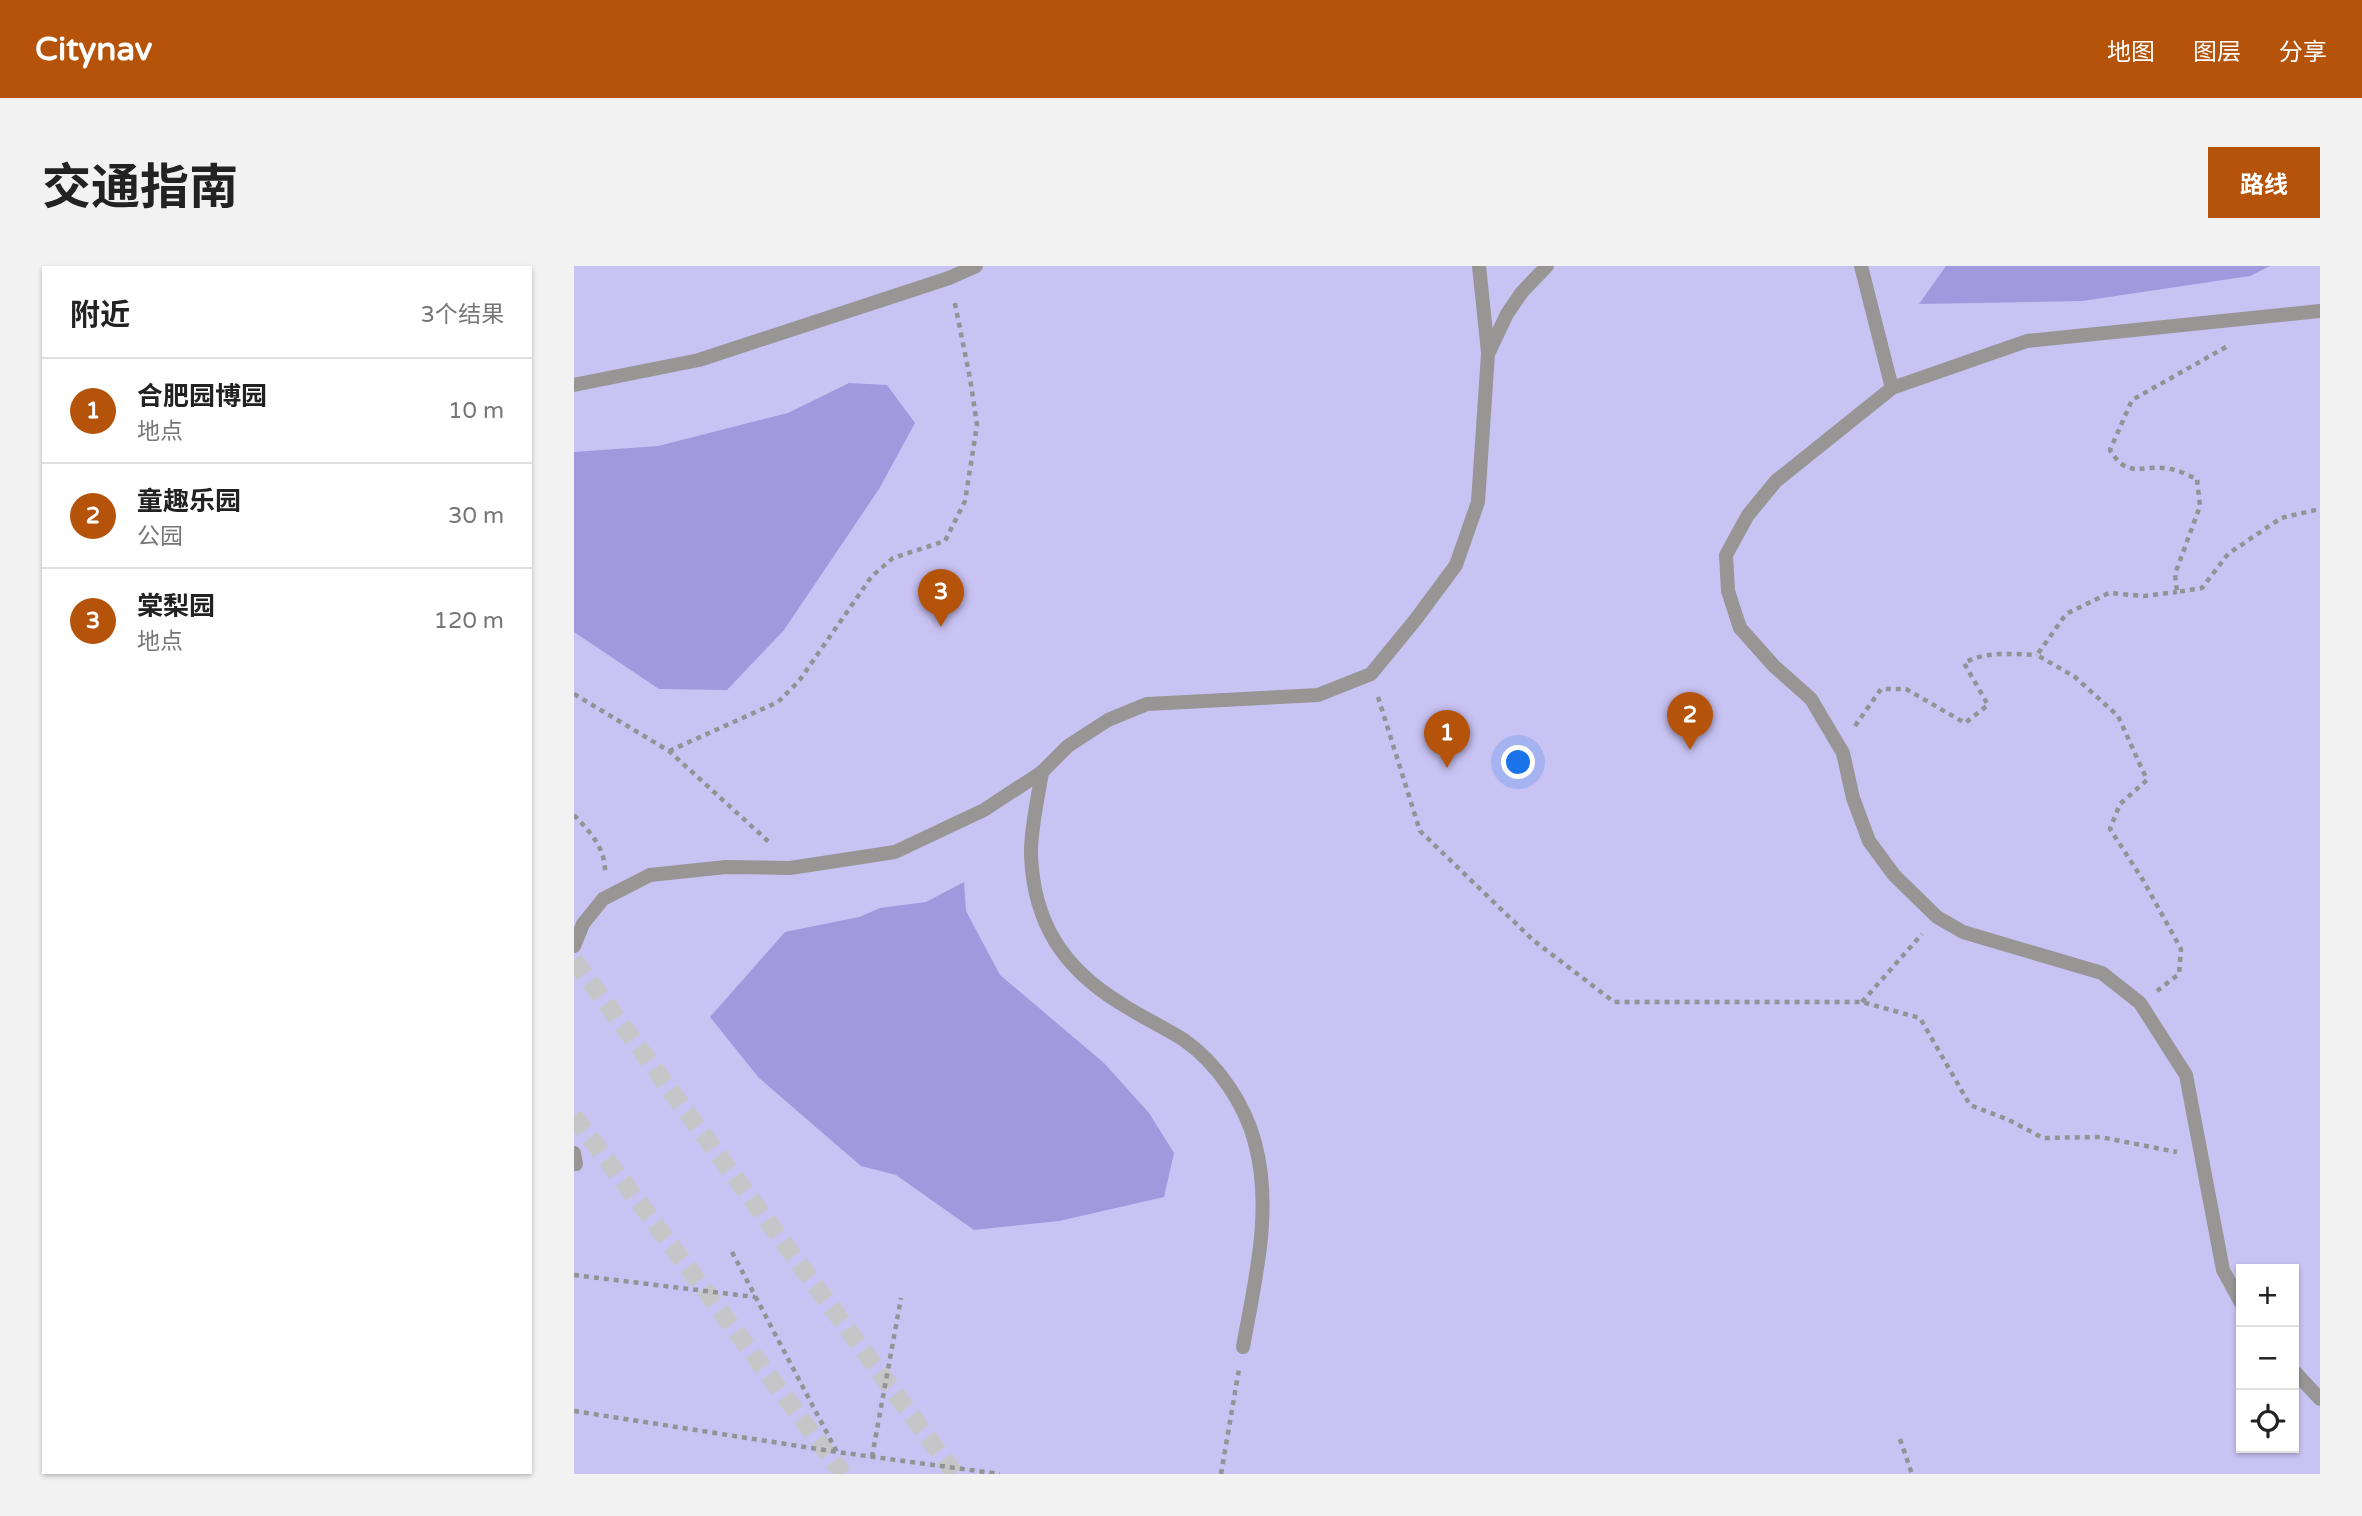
<!DOCTYPE html>
<html lang="zh">
<head>
<meta charset="utf-8">
<style>
  :root { --surface:#fff; --page:#f2f2f2; --text:#222; --muted:#767676; --line:#e0e0e0; --accent:#b45309 }
  body { margin:0; font-family:"Varela Round","Noto Sans SC",sans-serif; background:var(--page); color:var(--text) }
  .controls { position:absolute; right:21px; bottom:21px; display:grid; overflow:hidden; border-radius:0px; box-shadow:0 2px 5px #0004 }
  .controls button { width:63px; height:63px; display:grid; place-items:center; padding:0; border:0; border-bottom:2px solid var(--line); background:var(--surface); color:var(--text); font:35px sans-serif }
  .you { position:absolute; left:945px; top:497px; width:24px; height:24px; margin:-18px; border:5px solid #fff; border-radius:50%; background:#1a73e8; box-shadow:0 0 0 10px #1a73e833 }
  .badge { display:grid; place-items:center; width:46px; height:46px; border-radius:50%; background:var(--accent); color:#fff; font-size:23px; font-weight:700 }
  .pin { position:absolute; translate:-50% -58px; filter:drop-shadow(0 2px 4px #0008) }
  .pin::after { content:''; position:absolute; top:37px; width:24px; height:21px; background:inherit; clip-path:polygon(0 0,100% 0,50% 100%) }
  .list { margin:0; padding:0; list-style:none }
  h2 { display:flex; justify-content:space-between; align-items:center; height:91px; margin:0; padding:0 28px; font-size:30px }
  h2 small { font-size:23px; font-weight:400; color:var(--muted) }
  .list li { display:grid; grid-template-columns:46px 1fr auto; gap:21px; align-items:center; box-sizing:border-box; height:105px; padding:0 28px; border-top:2px solid var(--line) }
  .list b { display:block; font-size:26px; white-space:nowrap }
  .list p { margin:0; font-size:23px; white-space:nowrap; color:var(--muted) }
  .list em { font-size:23px; font-style:normal; color:var(--muted) }
  .icon { flex:none; width:38px; height:38px; fill:none; stroke:currentColor; stroke-width:2; stroke-linecap:round; stroke-linejoin:round }
  .map { position:relative; flex:none; width:1746px; height:1208px; overflow:hidden; border-radius:0px }
  header { display:flex; align-items:center; gap:42px; box-sizing:border-box; height:98px; padding:0 35px; background:var(--accent); color:#fff }
  header strong { font-size:33px }
  nav { display:flex; gap:38px; margin-inline-start:auto; font-size:24px }
  .intro { display:flex; align-items:center; justify-content:space-between; box-sizing:border-box; height:168px; padding:0 42px }
  h1 { margin:0; font-size:49px }
  .button { padding:18px 32px; border-radius:0px; background:var(--accent); color:#fff; font-size:24px; font-weight:700 }
  main { display:flex; gap:42px; padding:0 42px }
  aside { flex:1; background:var(--surface); border-radius:0px; box-shadow:0 2px 5px #0004 }
  .map>svg:first-child { display:block }
  .green { fill:#c9c3f4; fill-rule:evenodd }
  .water { fill:#a298de }
  .lines { fill:none; stroke-linecap:round; stroke-linejoin:round }
  .primary-tunnel { stroke:#c6c6c9; stroke-width:18; stroke-dasharray:18 9; stroke-linecap:butt }
  .path { stroke:#939395; stroke-width:4.5; stroke-dasharray:5 5; stroke-linecap:butt }
  .lane { stroke:#979695; stroke-width:14 }
</style>
</head>
<body>
<header>
<strong>Citynav</strong>
<nav><a>地图</a><a>图层</a><a>分享</a></nav>
</header>
<div class="intro"><h1>交通指南</h1><a class="button">路线</a></div>
<main>
<aside>
<h2>附近<small>3个结果</small></h2>
<ul class="list">
<li><span class="badge">1</span><div><b>合肥园博园</b><p>地点</p></div><em>10 m</em></li>
<li><span class="badge">2</span><div><b>童趣乐园</b><p>公园</p></div><em>30 m</em></li>
<li><span class="badge">3</span><div><b>棠梨园</b><p>地点</p></div><em>120 m</em></li>
</ul>
</aside>
<div class="map">
<svg width="1746" height="1208" viewBox="0 0 1746 1208">
  <rect width="100%" height="100%" fill="#ebebee"/>
  <path class="green" d="M0 0H1746V1208H0ZM1667 1003H1720V1182H1667Z"/>
  <g class="water">
    <polygon points="1372,0 1696,0 1676,10 1508,35 1345,38"/>
    <polygon points="275,117 313,119 341,157 305,223 210,364 153,424 85,423 0,366 0,186 84,180 214,147"/>
    <polygon points="390,616 392,645 426,709 530,797 575,847 600,887 590,931 485,955 400,964 322,909 287,900 185,812 136,751 211,666 285,651 306,642 352,636"/>
  </g>
  <g class="lines">
    <g class="primary-tunnel">
      <polyline points="0,694 381,1208"/>
      <polyline points="0,850 269,1208"/>
    </g>
    <g class="path">
      <path d="M1652 81 1558 134 1536 184C1555 215 1568 197 1596 203 1605 204 1615 210 1623 213L1626 240 1601 308 1603 326 1628 322 1654 288 1707 252 1746 243"/>
      <polyline points="0,428 95,485 196,577"/>
      <polyline points="804,431 846,565 959,674 1040,736 1288,736 1346,752 1396,839 1435,854 1469,872 1526,871 1603,886"/>
      <path d="M1281 460 1307 423H1332L1391 457 1414 439 1390 397C1412 385 1438 388 1463 389"/>
      <polyline points="95,485 204,436 225,415 298,310 319,292 371,275 391,235 403,159 396,112 380,33"/>
      <path d="M0 549C16 566 32 582 31 608"/>
      <polyline points="1583,725 1605,708 1607,683 1569,614 1536,563 1546,538 1573,514 1544,450 1501,411 1463,389 1492,348 1535,327 1570,330 1603,326"/>
      <polyline points="1288,736 1348,668"/>
      <polyline points="158,986 263,1186"/>
      <polyline points="0,1009 181,1031"/>
      <polyline points="0,1145 263,1186 426,1208"/>
      <polyline points="1326,1173 1338,1208"/>
      <polyline points="298,1191 327,1032"/>
      <polyline points="647,1208 665,1103"/>
    </g>
    <g class="lane">
      <polyline points="905,0 914,86"/>
      <polyline points="1287,0 1318,122"/>
      <polyline points="0,119 125,94 375,12 402,0"/>
      <path d="M468 506C464 532 456 565 457 590 460 657 489 702 546 737 566 750 589 761 610 774 643 797 671 838 681 877 699 944 681 1014 669 1081"/>
      <polyline points="0,680 9,658 29,633 76,609 152,601 216,602 321,586 410,544 468,506 494,480 534,454 573,438 744,429 797,408 842,353 882,299 904,236 914,88 933,48 948,26 973,0"/>
      <polyline points="0,887 2,898"/>
      <polyline points="1667,1037 1649,1004 1612,809 1566,737 1528,707 1389,666 1363,651 1320,609 1295,575 1279,532 1269,487 1237,433 1200,400 1166,362 1154,325 1152,289 1174,249 1202,215 1318,122 1453,75 1746,45"/>
      <polyline points="1720,1105 1746,1133"/>
    </g>
  </g>
</svg>
<div class="controls">
<button>+</button>
<button>−</button>
<button><svg class="icon" aria-label="locate" viewBox="0 0 24 24"><circle cx="12" cy="12" r="6"/><path d="M12 2v4M12 18v4M2 12h4M18 12h4"/></svg></button>
</div>
<div class="you"></div>
<div class="pin badge" style="left:873px;top:502px">1</div>
<div class="pin badge" style="left:1116px;top:484px">2</div>
<div class="pin badge" style="left:367px;top:361px">3</div>
</div>
</main>
</body>
</html>
